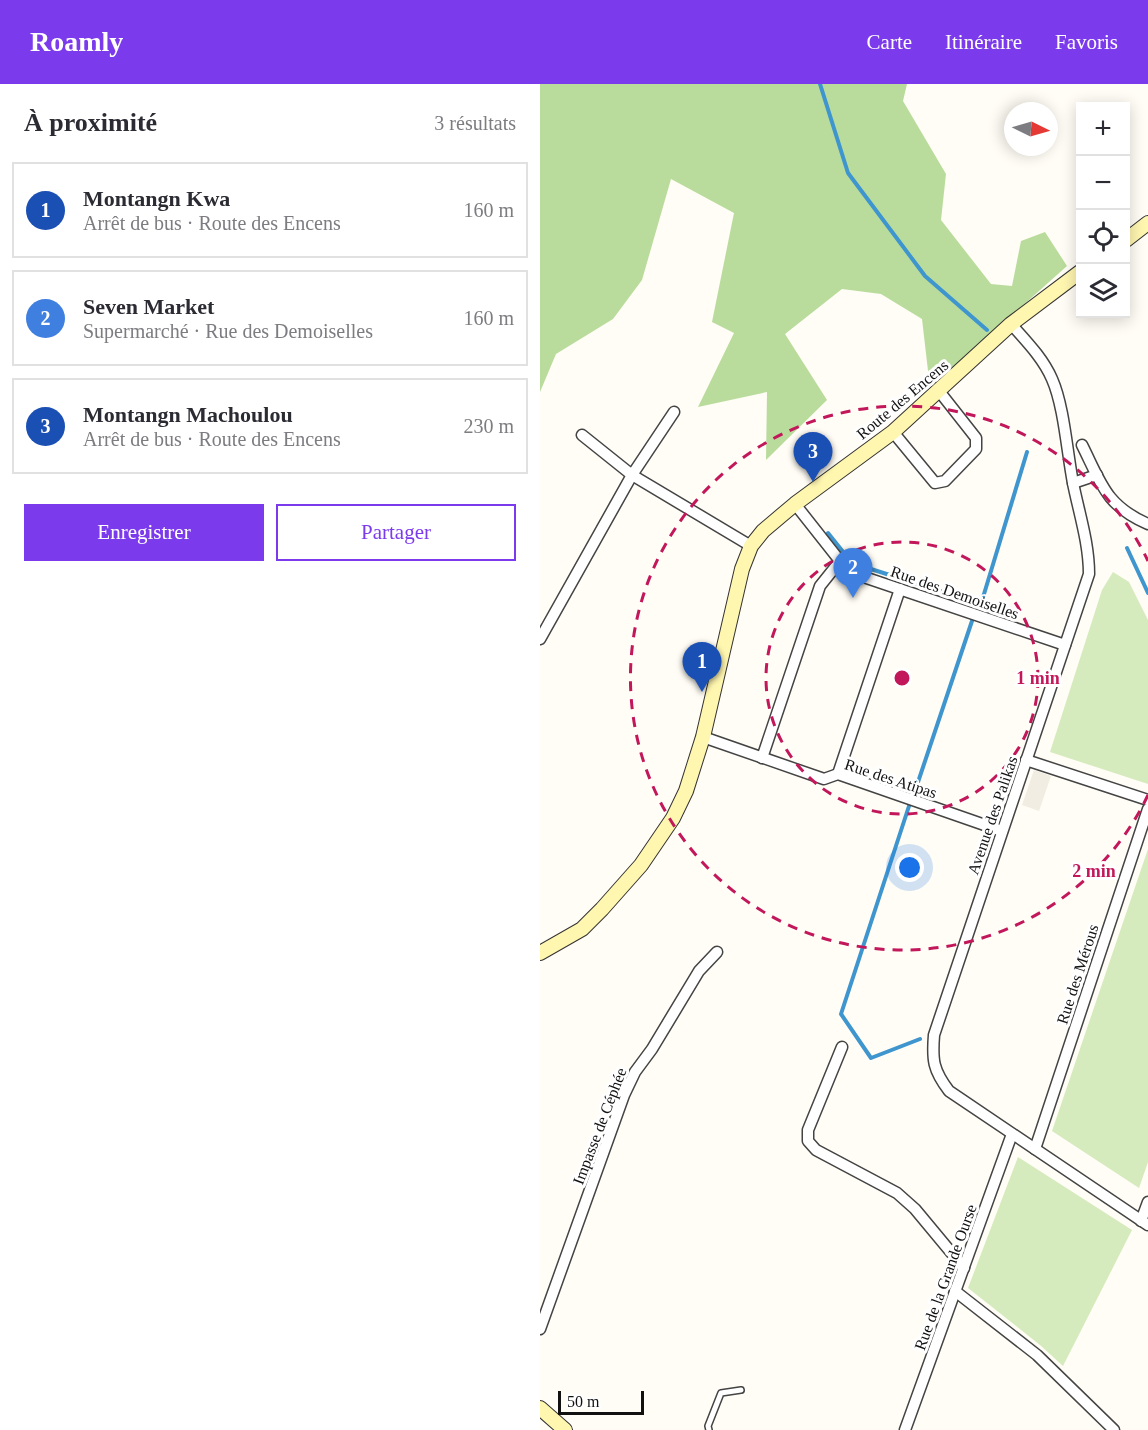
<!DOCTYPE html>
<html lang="fr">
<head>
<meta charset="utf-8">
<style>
  :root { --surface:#fff; --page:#f7f7f7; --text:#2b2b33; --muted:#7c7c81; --line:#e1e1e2; --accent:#7c3aed }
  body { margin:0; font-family:Georgia,serif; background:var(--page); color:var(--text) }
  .controls { position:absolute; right:18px; top:18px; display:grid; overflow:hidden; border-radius:0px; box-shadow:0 3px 15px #0003 }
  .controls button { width:54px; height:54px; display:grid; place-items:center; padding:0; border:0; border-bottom:2px solid var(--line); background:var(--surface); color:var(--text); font:30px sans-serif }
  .compass { position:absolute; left:464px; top:18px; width:54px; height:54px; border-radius:50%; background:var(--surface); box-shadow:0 3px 15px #0003; rotate:95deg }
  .scale { position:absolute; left:18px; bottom:15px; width:86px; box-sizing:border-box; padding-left:6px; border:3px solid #111; border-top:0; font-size:16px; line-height:21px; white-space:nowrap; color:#111; -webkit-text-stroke:4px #fff; paint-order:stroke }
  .you { position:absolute; left:370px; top:784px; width:21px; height:21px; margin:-15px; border:4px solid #fff; border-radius:50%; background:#1a73e8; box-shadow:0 0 0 9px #1a73e833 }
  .badge { display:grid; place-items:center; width:39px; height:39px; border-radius:50%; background:var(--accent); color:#fff; font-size:20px; font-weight:700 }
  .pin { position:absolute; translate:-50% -50px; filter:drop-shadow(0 2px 3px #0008) }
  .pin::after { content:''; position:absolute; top:32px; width:21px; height:18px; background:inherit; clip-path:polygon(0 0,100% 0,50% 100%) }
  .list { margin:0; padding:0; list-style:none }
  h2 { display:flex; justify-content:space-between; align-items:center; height:78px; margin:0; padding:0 24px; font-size:26px }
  h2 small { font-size:20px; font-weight:400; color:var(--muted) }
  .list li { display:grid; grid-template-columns:39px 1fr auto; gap:18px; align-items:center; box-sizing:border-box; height:96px; margin:0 12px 12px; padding:0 12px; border:2px solid var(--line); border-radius:0px }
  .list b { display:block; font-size:22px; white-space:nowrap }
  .list p { margin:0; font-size:20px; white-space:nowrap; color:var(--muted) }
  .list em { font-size:20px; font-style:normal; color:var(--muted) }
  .actions { display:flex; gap:12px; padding:18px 24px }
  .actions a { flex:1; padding:14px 0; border:2px solid var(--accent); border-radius:0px; text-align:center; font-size:21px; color:var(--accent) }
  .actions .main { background:var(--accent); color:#fff }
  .icon { flex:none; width:33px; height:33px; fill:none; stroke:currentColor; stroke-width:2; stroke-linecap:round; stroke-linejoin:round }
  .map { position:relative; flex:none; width:608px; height:1346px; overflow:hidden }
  header { display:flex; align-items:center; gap:36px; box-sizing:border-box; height:84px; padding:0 30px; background:var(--accent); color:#fff }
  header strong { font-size:28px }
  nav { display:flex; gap:33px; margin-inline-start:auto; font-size:21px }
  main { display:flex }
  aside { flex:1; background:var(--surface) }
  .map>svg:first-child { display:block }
  .green { fill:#d5ebbd }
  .forest { fill:#b9dc9c }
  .plaza { fill:#f1ede2 }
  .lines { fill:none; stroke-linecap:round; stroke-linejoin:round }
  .stream { stroke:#3f96cf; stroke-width:4 }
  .lane-casing { stroke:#444; stroke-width:8 }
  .street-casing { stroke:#444; stroke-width:13 }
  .secondary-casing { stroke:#333; stroke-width:16 }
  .lane { stroke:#fff; stroke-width:5 }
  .street { stroke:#fff; stroke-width:10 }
  .secondary { stroke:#fff6b0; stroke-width:14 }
  .ring { fill:none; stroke:#c2185b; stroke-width:3; stroke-dasharray:10 8 }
  .labels { text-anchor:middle; stroke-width:6; stroke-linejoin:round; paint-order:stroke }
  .street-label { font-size:16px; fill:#111; stroke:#fff }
  .centre { fill:#c2185b; stroke:#fff; stroke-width:3 }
  .ring-label { font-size:18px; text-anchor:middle; font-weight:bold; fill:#c2185b; stroke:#fff; stroke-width:6; stroke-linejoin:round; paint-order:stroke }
</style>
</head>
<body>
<header>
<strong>Roamly</strong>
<nav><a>Carte</a><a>Itinéraire</a><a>Favoris</a></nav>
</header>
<main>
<aside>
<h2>À proximité<small>3 résultats</small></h2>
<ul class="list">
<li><span class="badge" style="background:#1a4fb4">1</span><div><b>Montangn Kwa</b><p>Arrêt de bus · Route des Encens</p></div><em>160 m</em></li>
<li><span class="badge" style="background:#3f7fe0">2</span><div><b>Seven Market</b><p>Supermarché · Rue des Demoiselles</p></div><em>160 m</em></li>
<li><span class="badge" style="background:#1a4fb4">3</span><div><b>Montangn Machoulou</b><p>Arrêt de bus · Route des Encens</p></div><em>230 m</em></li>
</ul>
<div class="actions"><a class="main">Enregistrer</a><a>Partager</a></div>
</aside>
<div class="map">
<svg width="608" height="1346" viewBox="0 0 608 1346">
  <rect width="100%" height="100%" fill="#fffdf5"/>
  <g class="green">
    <polygon points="573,488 589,498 608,536 608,700 510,668 562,506"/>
    <polygon points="608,765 608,1078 599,1104 512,1047"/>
    <polygon points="478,1073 592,1146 523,1282 500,1261 428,1204"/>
  </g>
  <polygon class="forest" points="0,0 367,0 363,17 406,90 401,136 451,200 472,202 481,157 505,148 527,182 390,304 382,235 341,210 302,205 245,250 287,316 226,376 227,308 158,323 194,249 172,238 194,129 131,95 102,196 73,235 16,270 0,308"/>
  <polygon class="plaza" points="494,686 511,692 499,727 482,721"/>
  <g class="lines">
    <g class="stream">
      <polyline points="280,0 308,89 385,192 447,246"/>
      <polyline points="288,449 312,479 441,520 487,368"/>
      <polyline points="587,464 608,509"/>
      <polyline points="374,710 433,534"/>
      <polyline points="370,719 301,930 331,974 380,955"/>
    </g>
    <g class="lane-casing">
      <polyline id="lane" points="169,1346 168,1342 181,1309 201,1306"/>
    </g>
    <g class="street-casing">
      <g id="street">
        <path d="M471 240C486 257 503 274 512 295 524 322 527 368 533 399 539 429 549 459 549 490L394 951C392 976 393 986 409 1007L608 1141"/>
        <polyline points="353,348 395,399 405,397 436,365 436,354 399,307"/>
        <polyline points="42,351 92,391 211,462"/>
        <path d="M542 361C561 399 566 422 608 440"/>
        <polyline points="533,399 557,391"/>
        <polyline points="255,420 300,477 312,489 525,561"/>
        <polyline points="0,555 92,391 134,328"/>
        <polyline points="163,653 284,695 298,690 462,747"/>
        <polyline points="222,674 280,502 300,477"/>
        <polyline points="486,676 608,716"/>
        <polyline points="298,690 360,505"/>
        <polyline points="302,963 268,1046 268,1057 276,1066 357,1109 375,1125 424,1184"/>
        <polyline points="495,1065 608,725"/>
        <polyline points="601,1137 608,1118"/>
        <polyline points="415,1207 497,1271 574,1346"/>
        <polyline points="0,1245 84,1011 95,988 112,965 159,887 177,868"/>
        <polyline points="365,1346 472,1050"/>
      </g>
    </g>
    <g class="secondary-casing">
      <g id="secondary">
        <polyline points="586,156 608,139"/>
        <polyline points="0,869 42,845 62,825 101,781 133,734 146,707 163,653 202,485 211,462 223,447 255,420 353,348 471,240 540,188"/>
        <polyline points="0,1324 25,1346"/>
      </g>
    </g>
    <use href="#lane" class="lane"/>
    <use href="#street" class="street"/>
    <use href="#secondary" class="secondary"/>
  </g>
  <g class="ring">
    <circle cx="362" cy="594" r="136"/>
    <path d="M608 711A272 272 0 1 1 608 477"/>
  </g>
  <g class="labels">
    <g class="street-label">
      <text transform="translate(362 315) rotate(-40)" y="6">Route des Encens</text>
      <text transform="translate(415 508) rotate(19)" y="6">Rue des Demoiselles</text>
      <text transform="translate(351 694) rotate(18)" y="6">Rue des Atipas</text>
      <text transform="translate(452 731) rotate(-71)" y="6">Avenue des Palikas</text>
      <text transform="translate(537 890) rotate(-72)" y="6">Rue des Mérous</text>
      <text transform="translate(59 1042) rotate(-69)" y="6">Impasse de Céphée</text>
      <text transform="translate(405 1193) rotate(-70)" y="6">Rue de la Grande Ourse</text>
    </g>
  </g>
  <circle cx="362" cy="594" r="9" class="centre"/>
  <g class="ring-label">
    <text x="498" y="600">1 min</text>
    <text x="554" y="793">2 min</text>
  </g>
</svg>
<div class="controls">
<button>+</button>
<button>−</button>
<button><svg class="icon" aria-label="locate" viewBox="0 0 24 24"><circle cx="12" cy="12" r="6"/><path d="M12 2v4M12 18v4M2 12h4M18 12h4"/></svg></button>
<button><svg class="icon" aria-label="layers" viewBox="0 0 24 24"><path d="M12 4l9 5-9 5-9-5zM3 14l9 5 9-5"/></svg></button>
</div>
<svg class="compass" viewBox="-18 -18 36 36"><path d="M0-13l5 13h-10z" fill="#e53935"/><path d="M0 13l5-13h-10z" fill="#7c7c81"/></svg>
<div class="scale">50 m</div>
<div class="you"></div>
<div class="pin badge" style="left:162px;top:608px;background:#1a4fb4">1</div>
<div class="pin badge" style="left:313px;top:514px;background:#3f7fe0">2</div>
<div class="pin badge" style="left:273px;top:398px;background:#1a4fb4">3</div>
</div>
</main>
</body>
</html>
